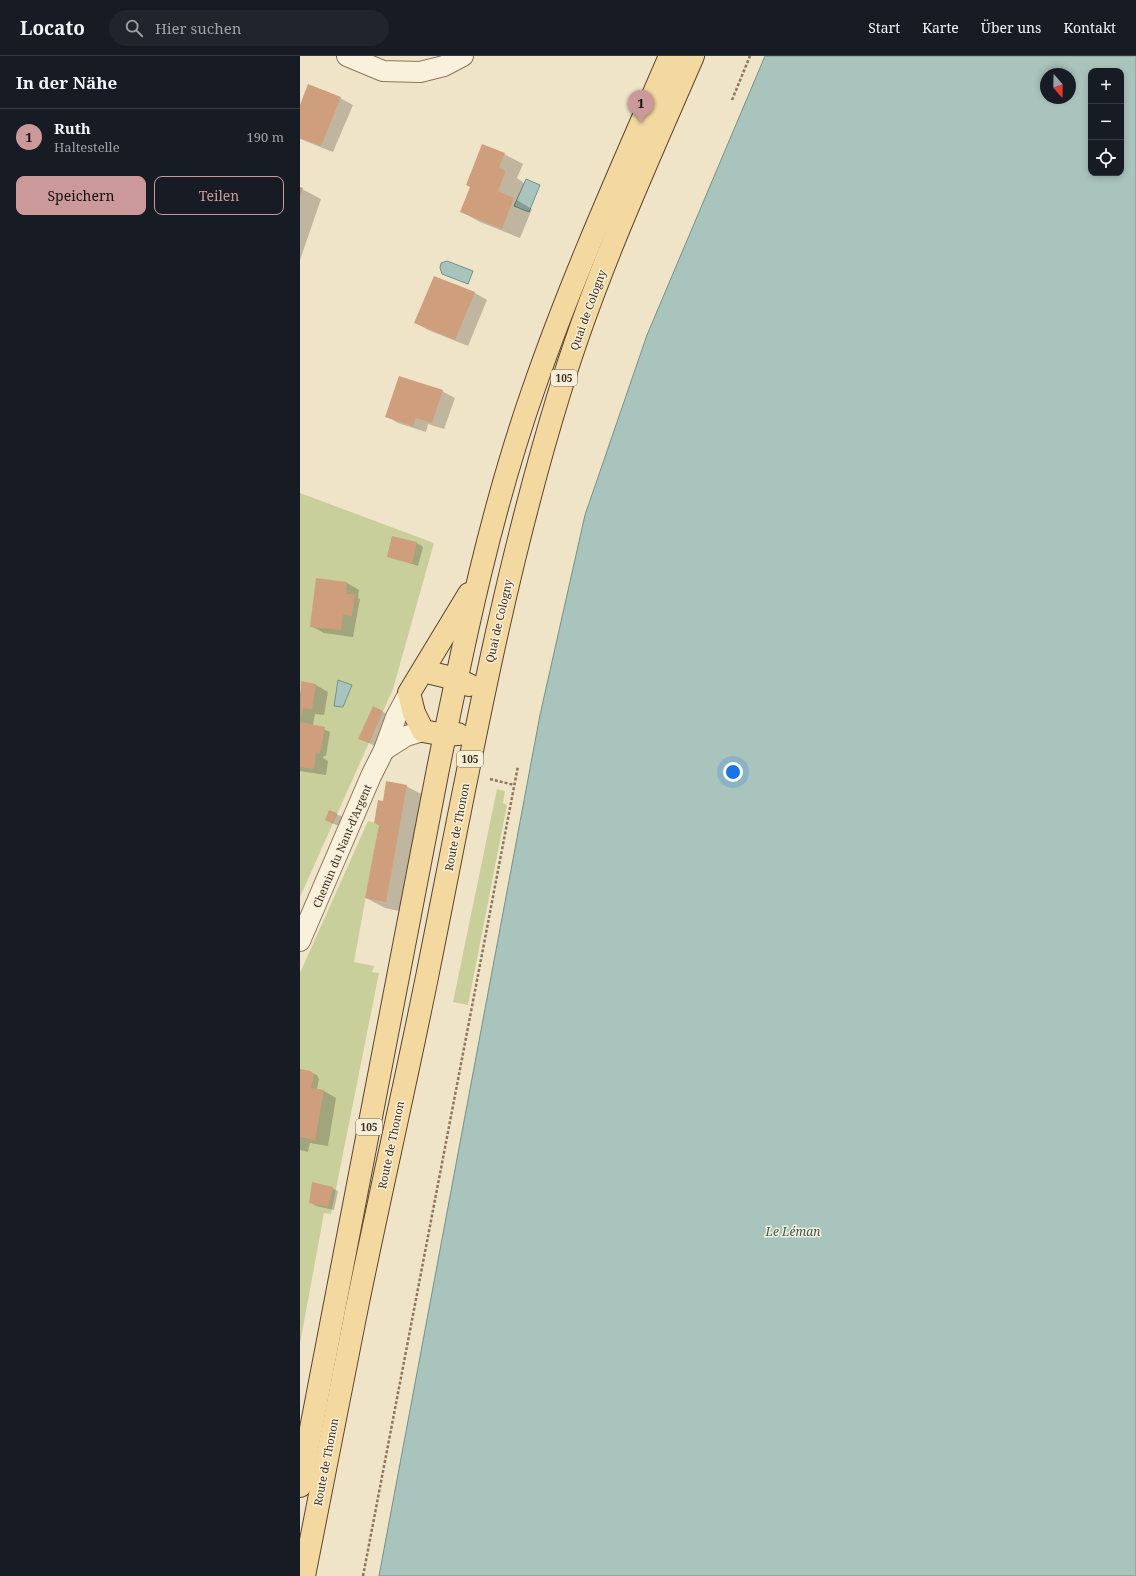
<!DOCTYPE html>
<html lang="de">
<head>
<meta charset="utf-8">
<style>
  :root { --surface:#171b24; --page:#20242c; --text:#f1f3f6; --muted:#9ea1a6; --line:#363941; --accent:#cc999b }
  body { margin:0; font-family:"Noto Serif",serif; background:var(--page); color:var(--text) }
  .controls { position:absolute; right:12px; top:12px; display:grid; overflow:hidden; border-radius:8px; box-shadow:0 2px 6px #0003 }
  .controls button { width:36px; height:36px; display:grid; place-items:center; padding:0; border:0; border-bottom:1px solid var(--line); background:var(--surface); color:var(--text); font:20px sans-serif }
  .compass { position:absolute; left:740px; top:12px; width:36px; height:36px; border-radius:50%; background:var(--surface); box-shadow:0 2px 6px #0003; rotate:160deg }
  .you { position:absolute; left:433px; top:716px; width:14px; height:14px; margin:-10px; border:3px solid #fff; border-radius:50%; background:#1a73e8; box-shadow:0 0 0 6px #1a73e833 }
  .badge { display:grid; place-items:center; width:26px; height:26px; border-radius:50%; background:var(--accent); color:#111; font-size:13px; font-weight:700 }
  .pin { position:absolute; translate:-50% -33px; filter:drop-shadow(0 1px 2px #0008) }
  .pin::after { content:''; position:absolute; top:21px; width:14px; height:12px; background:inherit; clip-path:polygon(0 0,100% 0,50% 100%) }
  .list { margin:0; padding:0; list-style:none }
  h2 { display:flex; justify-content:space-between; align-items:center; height:52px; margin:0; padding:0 16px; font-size:17px }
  h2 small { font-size:13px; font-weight:400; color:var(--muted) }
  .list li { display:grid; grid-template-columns:26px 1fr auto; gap:12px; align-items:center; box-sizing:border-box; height:56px; padding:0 16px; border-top:1px solid var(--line) }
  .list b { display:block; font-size:15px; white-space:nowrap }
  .list p { margin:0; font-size:13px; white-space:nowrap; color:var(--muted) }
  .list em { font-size:13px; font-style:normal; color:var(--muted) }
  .actions { display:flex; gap:8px; padding:12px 16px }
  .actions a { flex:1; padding:9px 0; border:1px solid var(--accent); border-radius:8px; text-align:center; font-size:14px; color:var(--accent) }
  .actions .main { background:var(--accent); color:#111 }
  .icon { flex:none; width:22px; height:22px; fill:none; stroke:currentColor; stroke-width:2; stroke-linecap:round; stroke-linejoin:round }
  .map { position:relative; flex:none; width:836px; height:1520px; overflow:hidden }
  header { display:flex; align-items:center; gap:24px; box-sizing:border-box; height:56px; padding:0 20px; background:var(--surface); border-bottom:1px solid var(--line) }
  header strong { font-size:19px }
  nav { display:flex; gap:22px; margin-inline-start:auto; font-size:14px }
  .search { width:280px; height:36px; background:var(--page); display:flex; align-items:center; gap:10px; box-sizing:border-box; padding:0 14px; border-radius:22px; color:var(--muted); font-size:15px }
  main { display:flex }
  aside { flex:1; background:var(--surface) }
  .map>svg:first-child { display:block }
  .green { fill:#c9cf9b }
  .water { fill:#a9c4bc; stroke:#6f938a; fill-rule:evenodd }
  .shadow { fill:#0003 }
  .building { fill:#cf9f7d }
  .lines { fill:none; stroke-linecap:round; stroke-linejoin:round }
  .minor-casing { stroke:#8d765c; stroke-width:22 }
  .primary-casing { stroke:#5b4430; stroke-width:24 }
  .path { stroke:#8d765c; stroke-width:2.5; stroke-dasharray:3 2; stroke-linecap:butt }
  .minor { stroke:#faf1dc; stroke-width:20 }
  .primary { stroke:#f3d9a0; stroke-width:22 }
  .labels { text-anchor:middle; stroke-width:3; stroke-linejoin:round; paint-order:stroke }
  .shield { fill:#f7eed8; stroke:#756857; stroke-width:1 }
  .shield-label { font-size:10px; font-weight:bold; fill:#3d2e20 }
  .street-label { font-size:11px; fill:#3d2e20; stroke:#f7eed8 }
  .water-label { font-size:12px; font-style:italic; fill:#2f5d5a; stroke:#f7eed8 }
</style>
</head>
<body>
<header>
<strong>Locato</strong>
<div class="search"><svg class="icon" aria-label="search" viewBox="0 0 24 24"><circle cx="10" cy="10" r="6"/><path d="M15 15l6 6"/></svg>Hier suchen</div>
<nav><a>Start</a><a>Karte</a><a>Über uns</a><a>Kontakt</a></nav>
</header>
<main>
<aside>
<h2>In der Nähe<small></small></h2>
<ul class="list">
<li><span class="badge">1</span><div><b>Ruth</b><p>Haltestelle</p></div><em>190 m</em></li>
</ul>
<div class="actions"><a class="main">Speichern</a><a>Teilen</a></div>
</aside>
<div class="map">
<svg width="836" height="1520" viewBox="0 0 836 1520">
  <rect width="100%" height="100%" fill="#f0e4c8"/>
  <g class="green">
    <polygon points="0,437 134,487 93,633 0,841"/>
    <polygon points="197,733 205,735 203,747 207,749 168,949 153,946"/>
    <polygon points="68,765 79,768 54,906 74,910 72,916 79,917 31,1158 24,1157 0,1288 0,917"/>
  </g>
  <g class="water">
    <path d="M465 0H836V1520H79L240 659 285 459 347 279ZM791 15H821V117H791ZM746 18H770V42H746Z"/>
    <polygon points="226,123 240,129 229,156 214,150"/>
    <polygon points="147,205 173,215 168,228 142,218 140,212 141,207"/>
    <polygon points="38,624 52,629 43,651 34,650"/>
  </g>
  <g class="shadow">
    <polygon points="40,42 53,49 33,96 0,83 0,51"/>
    <polygon points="204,98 223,108 217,122 224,127 217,144 232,153 220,182 180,166 162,156"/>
    <polygon points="0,132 21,143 0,204"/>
    <polygon points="135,221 175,237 187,244 168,290 128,274 116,267"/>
    <polygon points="142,335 155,342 144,373 128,368 126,376 98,367 86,360"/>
    <polygon points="92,481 117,487 123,491 118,510 88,500"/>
    <polygon points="17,523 47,527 59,534 58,542 60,543 53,581 24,577 11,570"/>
    <polygon points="2,627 16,629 28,636 24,659 15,658 13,669 30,676 26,700 24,700 23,702 28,705 26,719 0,715 0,638"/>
    <polygon points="73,651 89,659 75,690 65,685"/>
    <polygon points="106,730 125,740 104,856 85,852 66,842 80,770 75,767 84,746"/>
    <polygon points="30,755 43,761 39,770 32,767"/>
    <polygon points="0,1014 10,1016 17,1019 19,1023 17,1033 24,1035 36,1042 28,1090 10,1087 8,1096 0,1094"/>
    <polygon points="32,1132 38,1135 34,1154 16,1150 10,1146"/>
  </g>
  <g class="building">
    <polygon points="8,28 41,41 21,90 0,82 0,49"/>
    <polygon points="182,88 205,97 199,112 206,115 198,135 214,142 202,173 160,156 170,131 166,129"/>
    <polygon points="0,131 3,132 0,141"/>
    <polygon points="134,220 175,236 155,284 114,267"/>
    <polygon points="99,320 143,334 132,367 116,362 113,370 85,361"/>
    <polygon points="92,480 117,486 112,508 87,501"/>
    <polygon points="16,522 47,526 46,538 55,538 52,560 43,559 41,574 10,571"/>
    <polygon points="1,625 16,628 12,653 3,652 1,664"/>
    <polygon points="73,650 83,655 69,687 58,683"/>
    <polygon points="0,666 25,671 20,697 16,696 14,713 0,711"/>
    <polygon points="86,725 107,729 86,846 65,842 79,768 74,767 78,744 83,745"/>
    <polygon points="29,754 37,757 33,768 25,764"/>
    <polygon points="0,1013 11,1015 14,1019 11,1032 24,1034 15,1084 0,1081"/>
    <polygon points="12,1126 33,1131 28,1151 9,1147"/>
  </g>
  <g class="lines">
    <g class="minor-casing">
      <g id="minor">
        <polyline points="47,0 83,15 120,16 144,10 163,0"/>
        <polyline points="84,694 106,680 123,675"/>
        <polyline points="0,885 71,720 84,694 96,661 109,637"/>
      </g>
    </g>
    <g class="primary-casing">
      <g id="primary">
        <polyline points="123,615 156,623 169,629"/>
        <polyline points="158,678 145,679 123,675 114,657 109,637 169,538"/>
        <path d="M0 1430 138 713C164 584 191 453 235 329 274 217 323 109 370 0"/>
        <path d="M4 1520C21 1432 38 1344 56 1256 79 1143 105 1030 128 916 167 722 201 527 259 338 294 222 345 111 393 0"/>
      </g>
    </g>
    <g class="path">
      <polyline points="432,44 450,0"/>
      <polyline points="190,723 214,729"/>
      <polyline points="63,1520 218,710"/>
    </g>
    <use href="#minor" class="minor"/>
    <use href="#primary" class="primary"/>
  </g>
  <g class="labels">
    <g class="shield">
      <rect x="251" y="314" width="26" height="16" rx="3"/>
      <rect x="157" y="695" width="26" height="16" rx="3"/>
      <rect x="56" y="1063" width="26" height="16" rx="3"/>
    </g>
    <g class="shield-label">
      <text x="264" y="326">105</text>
      <text x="170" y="707">105</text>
      <text x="69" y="1075">105</text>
    </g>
    <g class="street-label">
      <text transform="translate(288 254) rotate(-70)" y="4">Quai de Cologny</text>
      <text transform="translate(199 565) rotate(-77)" y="4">Quai de Cologny</text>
      <text transform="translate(157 771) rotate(-79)" y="4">Route de Thonon</text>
      <text transform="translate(42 790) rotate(-67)" y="4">Chemin du Nant-d'Argent</text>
      <text transform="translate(91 1089) rotate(-78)" y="4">Route de Thonon</text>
      <text transform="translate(26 1406) rotate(-79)" y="4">Route de Thonon</text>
    </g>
    <g class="water-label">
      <text x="493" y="1180">Le Léman</text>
    </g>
  </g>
</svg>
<div class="controls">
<button>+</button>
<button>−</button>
<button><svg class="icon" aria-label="locate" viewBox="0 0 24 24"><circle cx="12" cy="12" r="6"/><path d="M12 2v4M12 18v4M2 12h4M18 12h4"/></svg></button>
</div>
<svg class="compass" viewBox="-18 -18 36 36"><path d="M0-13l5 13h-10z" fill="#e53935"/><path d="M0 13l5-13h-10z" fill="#9ea1a6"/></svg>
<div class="you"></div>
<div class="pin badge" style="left:341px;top:67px">1</div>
</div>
</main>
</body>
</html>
